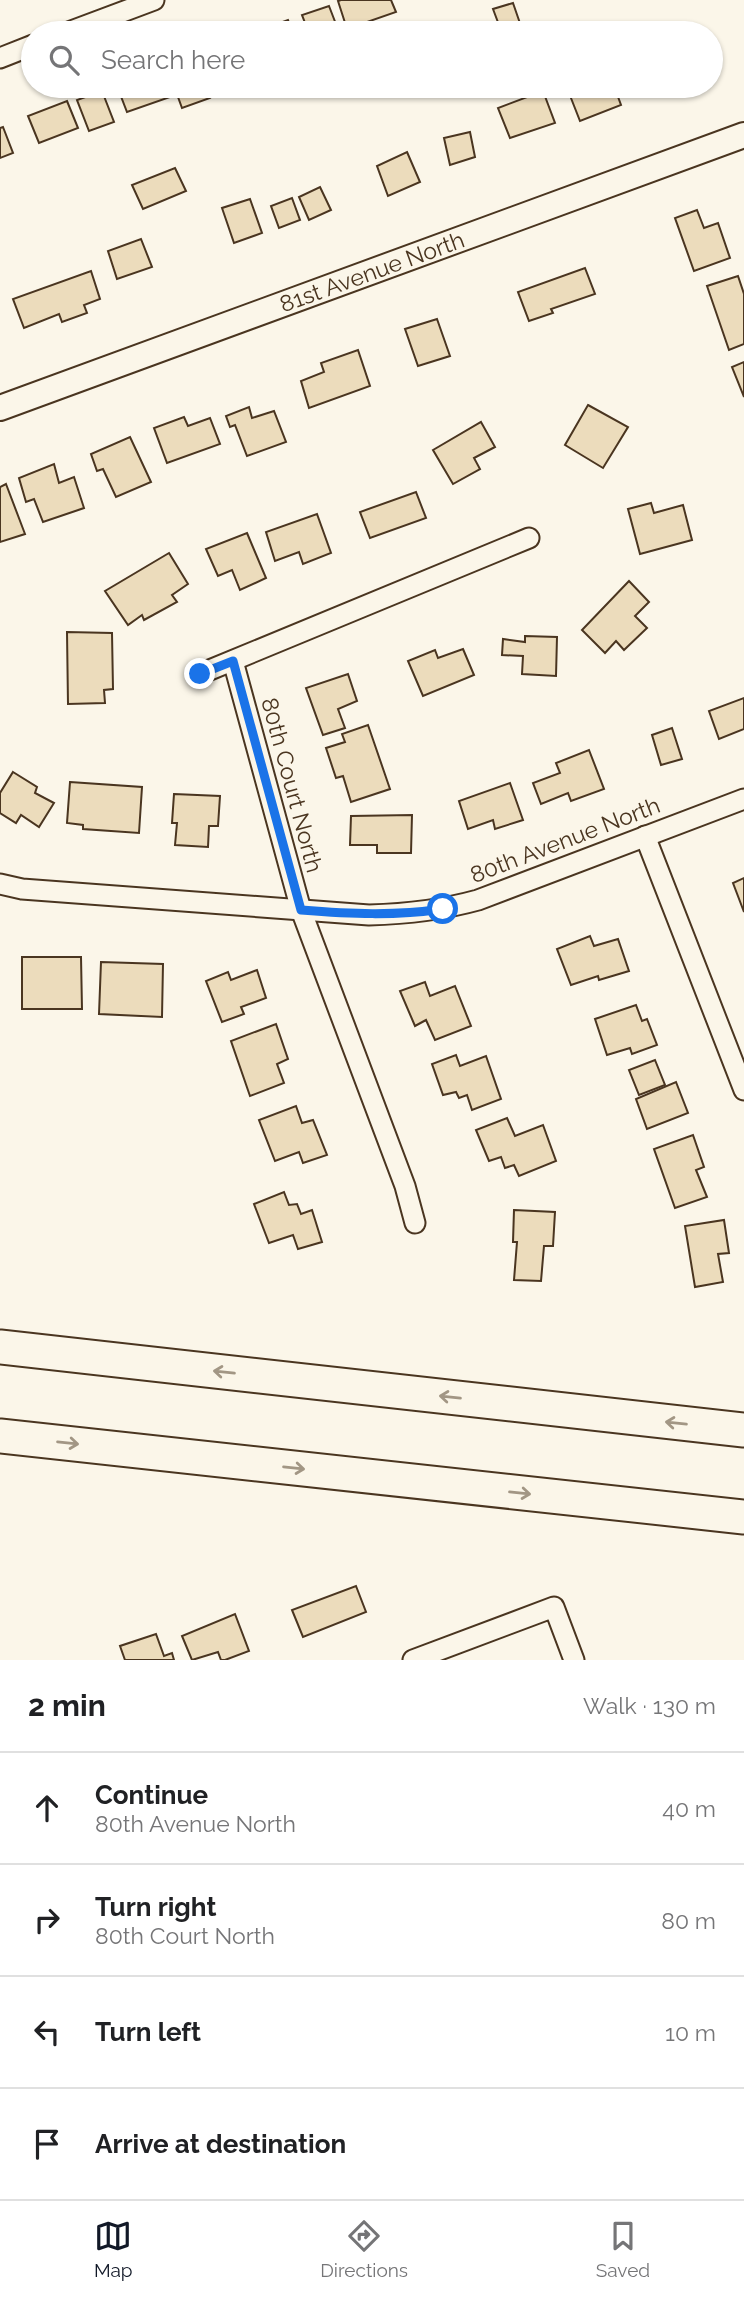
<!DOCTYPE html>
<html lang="en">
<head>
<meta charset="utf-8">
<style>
  :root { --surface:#fff; --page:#f6f6f6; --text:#202124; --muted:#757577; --line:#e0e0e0; --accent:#111827 }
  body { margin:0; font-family:Raleway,sans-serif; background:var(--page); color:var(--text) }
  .stop { position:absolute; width:21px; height:21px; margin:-16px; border:5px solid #1a73e8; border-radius:50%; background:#fff }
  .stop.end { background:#1a73e8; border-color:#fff; box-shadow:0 2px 7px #0008 }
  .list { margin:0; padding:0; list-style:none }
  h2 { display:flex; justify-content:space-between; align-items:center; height:91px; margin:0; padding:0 28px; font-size:30px }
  h2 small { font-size:23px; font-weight:400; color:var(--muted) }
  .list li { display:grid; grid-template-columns:46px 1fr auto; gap:21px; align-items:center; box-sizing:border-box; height:112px; padding:0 28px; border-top:2px solid var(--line) }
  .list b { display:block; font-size:26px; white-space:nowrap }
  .list p { margin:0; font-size:23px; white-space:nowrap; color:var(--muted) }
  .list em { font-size:23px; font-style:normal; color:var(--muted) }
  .icon { flex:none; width:38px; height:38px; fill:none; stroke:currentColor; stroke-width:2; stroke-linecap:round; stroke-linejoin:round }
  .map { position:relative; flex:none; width:744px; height:1660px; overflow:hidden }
  .search { position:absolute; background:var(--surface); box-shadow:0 2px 5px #0004; left:21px; right:21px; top:21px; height:77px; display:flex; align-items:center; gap:18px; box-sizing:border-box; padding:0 24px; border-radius:38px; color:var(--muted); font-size:26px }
  .sheet { height:539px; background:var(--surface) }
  nav { display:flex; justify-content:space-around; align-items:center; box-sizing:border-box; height:98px; border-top:2px solid var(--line); background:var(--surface); font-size:19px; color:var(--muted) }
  nav a { display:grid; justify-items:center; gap:4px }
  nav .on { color:var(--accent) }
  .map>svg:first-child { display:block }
  .building { fill:#ecdcbc; stroke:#4a3520; stroke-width:2 }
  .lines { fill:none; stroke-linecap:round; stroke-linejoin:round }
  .minor-casing { stroke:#4a3520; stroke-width:23 }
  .tertiary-casing { stroke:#4a3520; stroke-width:28 }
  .trunk-casing { stroke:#4a3520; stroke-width:37 }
  .minor { stroke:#fbf6e9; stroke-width:19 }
  .tertiary { stroke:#fbf6e9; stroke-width:24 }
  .trunk { stroke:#fbf6e9; stroke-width:33 }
  .oneway { stroke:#a29684 }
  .route { stroke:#1a73e8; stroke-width:9 }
  .labels { text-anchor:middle; stroke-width:5; stroke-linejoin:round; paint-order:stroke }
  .street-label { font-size:23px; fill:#4a3520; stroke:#fbf6e9 }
</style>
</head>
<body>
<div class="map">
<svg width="744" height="1660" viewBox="0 0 744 1660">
  <rect width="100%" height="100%" fill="#fbf6e9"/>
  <g class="building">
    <polygon points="341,0 391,0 396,12 347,29 338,1"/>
    <polygon points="513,3 523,32 502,33 493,9"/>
    <polygon points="329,6 339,32 309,33 302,15"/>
    <polygon points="288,20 293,33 252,33"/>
    <polygon points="711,39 721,59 713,62 716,70 711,72"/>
    <polygon points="117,86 169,86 173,96 127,112"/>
    <polygon points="174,86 211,86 206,88 210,98 182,108"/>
    <polygon points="235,86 260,86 262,89 239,96"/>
    <polygon points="591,86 614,86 621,105 580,121 569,93"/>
    <polygon points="102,91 114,122 89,131 77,100"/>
    <polygon points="543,91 555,123 510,138 498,108"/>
    <polygon points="67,101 78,128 39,143 28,116"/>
    <polygon points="3,127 13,153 0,158 0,128"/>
    <polygon points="470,132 475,157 450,165 444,138"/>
    <polygon points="407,152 420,182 388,196 377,166"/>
    <polygon points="175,168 186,191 143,209 132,185"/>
    <polygon points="320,187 331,210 309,220 299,197"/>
    <polygon points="292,198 300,220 279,228 271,206"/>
    <polygon points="250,199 262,233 234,243 222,208"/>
    <polygon points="697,210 704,228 718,223 730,258 694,271 675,218"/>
    <polygon points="141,239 152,267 117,279 108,251"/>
    <polygon points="585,268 595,294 551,309 553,313 529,321 518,292"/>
    <polygon points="91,271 100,299 84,305 87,313 62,322 59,314 24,328 13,299"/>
    <polygon points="738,276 744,294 744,344 729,350 707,286"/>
    <polygon points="437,319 450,356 418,366 405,329"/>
    <polygon points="358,350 370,386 309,408 301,381 324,372 321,363"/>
    <polygon points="744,362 744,397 732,367"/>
    <polygon points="588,405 628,427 603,468 565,445"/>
    <polygon points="249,407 252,418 274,411 286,442 247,456 235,425 230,427 226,416"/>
    <polygon points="184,417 188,426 210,418 220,444 167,463 154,428"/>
    <polygon points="481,422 495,447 474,458 480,469 453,484 433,450"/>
    <polygon points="130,437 151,482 116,497 103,469 97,471 91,454"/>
    <polygon points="54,464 59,483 74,477 84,508 43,522 34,499 26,502 19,478"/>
    <polygon points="6,484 25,534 0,542 0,487"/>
    <polygon points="416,492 426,518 370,538 360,512"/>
    <polygon points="651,503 654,513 683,505 692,540 640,554 628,509"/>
    <polygon points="317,514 331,553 303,564 299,552 275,561 266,532"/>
    <polygon points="247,533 266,578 240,590 232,570 218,576 206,549"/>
    <polygon points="169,553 188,584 172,595 177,602 144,620 142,615 128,625 105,591"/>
    <polygon points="629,581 649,602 635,616 647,628 624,650 616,641 605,653 582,630"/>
    <polygon points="67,632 112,633 113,689 104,690 105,703 68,704"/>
    <polygon points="525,636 557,637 556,676 522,674 523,656 502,655 503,639 525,642"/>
    <polygon points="463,649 474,675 423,696 408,661 435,650 438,658"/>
    <polygon points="348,674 357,701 338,709 345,728 323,735 306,688"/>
    <polygon points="744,698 744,729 719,739 709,711"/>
    <polygon points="368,725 390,789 351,802 343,776 336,778 326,748 345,742 342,734"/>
    <polygon points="672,728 682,759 661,765 652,735"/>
    <polygon points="589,750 604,789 571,801 568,793 541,804 533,783 560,773 556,763"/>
    <polygon points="13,772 37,787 35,793 54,803 39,827 21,815 16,823 0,813 0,793"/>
    <polygon points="70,782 142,787 139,833 83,829 83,825 67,823"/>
    <polygon points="510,783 523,820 495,829 493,820 468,829 459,801"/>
    <polygon points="174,794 220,796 218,826 209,826 208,847 175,845 177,823 172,823"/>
    <polygon points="412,815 411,853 377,853 377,845 350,845 351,816"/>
    <polygon points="744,878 744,912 733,883"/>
    <polygon points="590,936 594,946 618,939 629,971 599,980 598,976 571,985 557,949"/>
    <polygon points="22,957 81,957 82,1009 22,1009"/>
    <polygon points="101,962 163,964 162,1017 99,1014"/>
    <polygon points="257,970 266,998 241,1007 244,1014 222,1022 206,981 228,972 231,980"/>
    <polygon points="425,982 430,996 455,986 471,1026 435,1040 426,1020 415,1026 400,991"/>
    <polygon points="636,1005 642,1021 647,1019 657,1045 632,1054 630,1048 607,1055 595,1019"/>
    <polygon points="276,1024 288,1059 277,1064 284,1083 250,1096 231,1041"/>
    <polygon points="456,1055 460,1066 486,1056 501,1099 472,1110 467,1095 459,1098 456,1092 443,1095 432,1064"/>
    <polygon points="655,1060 665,1085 639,1095 629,1070"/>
    <polygon points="676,1082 688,1113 647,1129 636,1099"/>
    <polygon points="296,1106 302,1123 313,1120 327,1155 303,1163 299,1152 275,1161 259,1120"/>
    <polygon points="507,1118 515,1136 543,1125 556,1161 519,1176 514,1165 505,1168 501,1157 489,1161 476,1130"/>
    <polygon points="693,1135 704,1167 696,1170 707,1197 675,1208 654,1149"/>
    <polygon points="284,1192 289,1205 297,1204 301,1214 312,1210 322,1242 298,1249 293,1235 269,1243 254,1204"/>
    <polygon points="514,1210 555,1212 553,1246 544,1246 541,1281 514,1280 517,1242 513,1242"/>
    <polygon points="724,1220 729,1253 718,1254 723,1282 695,1287 685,1226"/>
    <polygon points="356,1586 366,1612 303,1637 292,1610"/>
    <polygon points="235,1614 249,1651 225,1660 221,1660 218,1652 192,1660 182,1636"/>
    <polygon points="156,1634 164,1656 172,1653 174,1660 125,1660 120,1646"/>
  </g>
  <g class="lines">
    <g class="minor-casing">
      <g id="minor">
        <polyline points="66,33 154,0"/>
        <polyline points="0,58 33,45"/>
        <polyline points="233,661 301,910 405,1186 415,1223"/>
        <polyline points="200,674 529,538"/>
        <polyline points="645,836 744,1090"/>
        <path d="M0 884 22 889 369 915C407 914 442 910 478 900L744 799"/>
        <polyline points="413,1660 554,1607 574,1660"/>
      </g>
    </g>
    <g class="tertiary-casing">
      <polyline id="tertiary" points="0,408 744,135"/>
    </g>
    <g class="trunk-casing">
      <g id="trunk">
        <polyline points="0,1347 744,1430"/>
        <polyline points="0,1436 744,1517"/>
      </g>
    </g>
    <use href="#minor" class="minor"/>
    <use href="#tertiary" class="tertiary"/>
    <use href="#trunk" class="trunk"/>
  </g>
  <defs><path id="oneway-shaft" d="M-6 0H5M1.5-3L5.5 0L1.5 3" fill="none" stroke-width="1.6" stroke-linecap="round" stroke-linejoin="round" transform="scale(1.75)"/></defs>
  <g class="oneway">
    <use href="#oneway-shaft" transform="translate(224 1372) rotate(-174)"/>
    <use href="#oneway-shaft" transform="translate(450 1397) rotate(-174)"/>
    <use href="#oneway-shaft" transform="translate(676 1423) rotate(-174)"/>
    <use href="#oneway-shaft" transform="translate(68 1443) rotate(6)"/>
    <use href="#oneway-shaft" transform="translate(294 1468) rotate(6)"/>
    <use href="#oneway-shaft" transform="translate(520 1493) rotate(6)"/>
  </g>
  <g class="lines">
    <path class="route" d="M200 674 233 661 301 910C351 914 394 916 443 909"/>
  </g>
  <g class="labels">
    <g class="street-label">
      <text transform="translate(372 272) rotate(-20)" y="8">81st Avenue North</text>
      <text transform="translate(292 785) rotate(75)" y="8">80th Court North</text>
      <text transform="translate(565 840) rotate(-21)" y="8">80th Avenue North</text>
    </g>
  </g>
</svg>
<div class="stop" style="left:443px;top:909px"></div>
<div class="stop end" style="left:200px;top:674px"></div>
<div class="search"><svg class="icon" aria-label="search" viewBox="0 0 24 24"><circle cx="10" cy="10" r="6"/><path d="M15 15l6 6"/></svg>Search here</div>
</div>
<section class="sheet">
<h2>2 min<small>Walk · 130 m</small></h2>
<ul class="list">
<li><svg class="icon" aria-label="ahead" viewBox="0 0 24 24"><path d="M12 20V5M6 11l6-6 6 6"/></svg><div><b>Continue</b><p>80th Avenue North</p></div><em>40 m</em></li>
<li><svg class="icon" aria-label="right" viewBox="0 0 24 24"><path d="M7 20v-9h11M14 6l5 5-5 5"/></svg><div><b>Turn right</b><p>80th Court North</p></div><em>80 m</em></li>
<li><svg class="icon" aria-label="left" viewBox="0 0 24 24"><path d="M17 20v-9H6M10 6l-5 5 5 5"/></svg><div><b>Turn left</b></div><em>10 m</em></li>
<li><svg class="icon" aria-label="arrive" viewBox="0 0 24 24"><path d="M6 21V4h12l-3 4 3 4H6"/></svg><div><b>Arrive at destination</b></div></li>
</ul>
</section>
<nav>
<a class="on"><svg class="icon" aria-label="map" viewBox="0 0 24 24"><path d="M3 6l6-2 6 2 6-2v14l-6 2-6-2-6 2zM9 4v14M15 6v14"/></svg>Map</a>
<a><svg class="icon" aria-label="directions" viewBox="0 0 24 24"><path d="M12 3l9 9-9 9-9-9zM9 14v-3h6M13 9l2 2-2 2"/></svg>Directions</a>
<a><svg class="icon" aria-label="saved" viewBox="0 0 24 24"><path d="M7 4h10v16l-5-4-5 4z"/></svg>Saved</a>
</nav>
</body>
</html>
